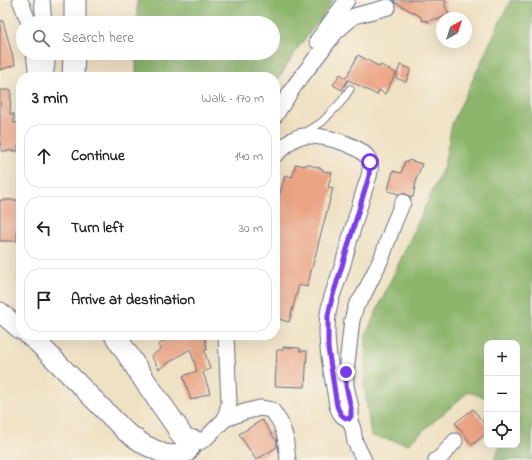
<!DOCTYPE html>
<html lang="en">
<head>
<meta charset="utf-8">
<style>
  :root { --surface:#fff; --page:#f6f6f6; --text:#222; --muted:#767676; --line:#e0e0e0 }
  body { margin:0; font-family:"Indie Flower",sans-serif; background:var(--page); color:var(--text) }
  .controls { position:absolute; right:12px; bottom:12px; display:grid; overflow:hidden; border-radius:8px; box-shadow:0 4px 16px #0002 }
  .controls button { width:36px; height:36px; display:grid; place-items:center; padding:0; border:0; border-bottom:1px solid var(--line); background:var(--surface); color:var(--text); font:20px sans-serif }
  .compass { position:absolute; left:436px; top:12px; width:36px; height:36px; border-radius:50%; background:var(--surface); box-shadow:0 4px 16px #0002; rotate:39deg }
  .stop { position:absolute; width:12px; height:12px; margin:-9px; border:3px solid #7c3aed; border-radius:50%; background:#fff }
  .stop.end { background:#7c3aed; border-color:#fff; box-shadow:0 1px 4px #0008 }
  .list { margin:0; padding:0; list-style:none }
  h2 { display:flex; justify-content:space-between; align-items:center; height:52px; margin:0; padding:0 16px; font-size:17px }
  h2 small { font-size:13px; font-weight:400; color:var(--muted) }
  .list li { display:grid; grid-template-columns:26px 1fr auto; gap:12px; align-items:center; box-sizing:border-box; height:64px; margin:0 8px 8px; padding:0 8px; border:1px solid var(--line); border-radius:16px }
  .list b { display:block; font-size:15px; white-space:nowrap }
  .list em { font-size:13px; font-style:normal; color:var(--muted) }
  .icon { flex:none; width:22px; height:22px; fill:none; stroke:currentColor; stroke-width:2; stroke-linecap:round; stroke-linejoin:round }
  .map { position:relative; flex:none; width:532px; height:460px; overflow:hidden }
  .search { position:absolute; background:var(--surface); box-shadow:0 4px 16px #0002; left:16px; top:16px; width:264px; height:44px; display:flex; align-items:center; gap:10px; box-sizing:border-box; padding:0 14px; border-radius:22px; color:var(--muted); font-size:15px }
  .panel { position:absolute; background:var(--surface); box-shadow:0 4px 16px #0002; left:16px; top:72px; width:264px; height:268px; border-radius:16px }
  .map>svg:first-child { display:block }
  .forest { fill:#8cb56c; stroke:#547265 }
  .building { fill:#eba484 }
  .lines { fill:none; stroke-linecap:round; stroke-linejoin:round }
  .service-casing { stroke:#656d81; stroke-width:9 }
  .minor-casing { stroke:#656d81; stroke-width:17 }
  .tertiary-casing { stroke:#656d81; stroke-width:21 }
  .secondary-casing { stroke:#656d81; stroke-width:23 }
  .service { stroke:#fff; stroke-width:7 }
  .minor { stroke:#fff; stroke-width:15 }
  .tertiary { stroke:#fff; stroke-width:19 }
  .secondary { stroke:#fff; stroke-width:21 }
  .route { stroke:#7c3aed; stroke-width:5 }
</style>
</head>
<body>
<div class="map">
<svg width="532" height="460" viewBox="0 0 532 460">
  <rect width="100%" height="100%" fill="#f7f3e8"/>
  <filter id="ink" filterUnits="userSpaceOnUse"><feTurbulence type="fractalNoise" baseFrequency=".025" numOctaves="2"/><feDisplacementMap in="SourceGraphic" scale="8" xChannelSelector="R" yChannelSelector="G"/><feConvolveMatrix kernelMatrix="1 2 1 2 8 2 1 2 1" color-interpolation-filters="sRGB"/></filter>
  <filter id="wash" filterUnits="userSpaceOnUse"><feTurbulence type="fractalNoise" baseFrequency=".012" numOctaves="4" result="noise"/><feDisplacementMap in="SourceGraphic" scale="16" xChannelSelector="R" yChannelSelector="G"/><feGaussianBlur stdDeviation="0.9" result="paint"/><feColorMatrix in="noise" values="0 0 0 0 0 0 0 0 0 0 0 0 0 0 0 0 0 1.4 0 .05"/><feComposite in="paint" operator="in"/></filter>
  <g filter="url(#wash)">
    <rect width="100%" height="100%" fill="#efe1c3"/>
    <g class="forest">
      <polygon points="137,0 333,0 325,13 297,49 275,85 275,77 136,77 136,53 273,53 273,23 137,23"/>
      <polygon points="511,0 532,0 532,460 494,460 501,445 517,445 517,343 487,343 487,398 468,392 408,444 371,436 364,386 366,334 444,166 452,124 503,15"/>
    </g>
    <g id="blocks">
      <g class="building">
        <polygon points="393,0 446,0 445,6 449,14 437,20 436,18 427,22 426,20 422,21 421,17 395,2"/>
        <polygon points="0,21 3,21 15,65 0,70"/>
        <polygon points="358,55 380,67 381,65 396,73 385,94 379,90 377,95 348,80 342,90 333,85 340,74 346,78"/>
        <polygon points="400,65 411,69 406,82 396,78"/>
        <polygon points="0,90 11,90 10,114 14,114 14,123 21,122 21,146 18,146 18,151 1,151 1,145 0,145"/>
        <polygon points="409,160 422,164 417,177 413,197 410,197 406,194 402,193 399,194 388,191 393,171 401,173 405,161 408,162"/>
        <polygon points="296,164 305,166 306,164 323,169 322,171 332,172 328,187 333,188 307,287 299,285 289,322 275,318 275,210 285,175 292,177"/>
        <polygon points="0,200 18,200 17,241 0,241"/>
        <polygon points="174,335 196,335 197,337 205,336 207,350 204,350 210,369 203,372 210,393 191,400 183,376 197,371 190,349 159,369 151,356 161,349 158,345"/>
        <polygon points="283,347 300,348 300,351 307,351 305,387 275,386 277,350 283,350"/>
        <polygon points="473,409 487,427 487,433 472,445 455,423"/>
        <polygon points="262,420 277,442 277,447 256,460 239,434"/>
      </g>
    </g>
  </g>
  <g filter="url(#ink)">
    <use href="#blocks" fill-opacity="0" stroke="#656d81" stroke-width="1"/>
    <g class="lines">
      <g class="service-casing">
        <polyline id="service" points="305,133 322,122 342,101 350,89"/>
      </g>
      <g class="minor-casing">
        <g id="minor">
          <polyline points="20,0 29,23"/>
          <polyline points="42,0 44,23"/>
          <polyline points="317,41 347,0"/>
          <polyline points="34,53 37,77"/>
          <polyline points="45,77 47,63 46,53"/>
          <polyline points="275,116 295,85 335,33 354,16 388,7"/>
          <path d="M275 155C281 150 287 143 294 139 310 130 358 143 368 158 372 163 370 170 369 176 359 205 351 235 343 264 338 281 330 297 328 314 324 345 333 376 337 406 340 413 341 417 349 419L351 416V408L346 386V372L352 320 356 306 363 296 382 257 394 223 403 202"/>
          <polyline points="225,419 229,403 226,335"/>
          <polyline points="349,419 353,429 355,442 364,460"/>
          <polyline points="194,441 200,442 206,438 225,419 244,412 260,408 272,410 280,422 285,436 288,460"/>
          <polyline points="436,460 440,458 455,441"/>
        </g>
      </g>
      <g class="tertiary-casing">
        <g id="tertiary">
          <polyline points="0,312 21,330"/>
          <polyline points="28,335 40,345 126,432 145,445 164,454 176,455 187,452 194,441"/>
        </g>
      </g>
      <g class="secondary-casing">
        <g id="secondary">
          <polyline points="75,0 75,23"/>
          <polyline points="73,77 74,53"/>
          <path d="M115 335 145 381 177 427C180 435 185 441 194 441"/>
        </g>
      </g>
      <use href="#service" class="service"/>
      <use href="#minor" class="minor"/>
      <use href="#tertiary" class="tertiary"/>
      <use href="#secondary" class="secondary"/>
    </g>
  </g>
  <g class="lines" filter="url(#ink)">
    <path class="route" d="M346 372V386L351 408V416L349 419C341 417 340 413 337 406L328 348V315L332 298 342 266 369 176 370 162"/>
  </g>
</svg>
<div class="controls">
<button>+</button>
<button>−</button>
<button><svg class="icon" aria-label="locate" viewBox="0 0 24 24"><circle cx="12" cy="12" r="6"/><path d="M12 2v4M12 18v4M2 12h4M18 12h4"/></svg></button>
</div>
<svg class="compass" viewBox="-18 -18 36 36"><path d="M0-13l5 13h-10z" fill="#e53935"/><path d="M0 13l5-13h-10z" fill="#767676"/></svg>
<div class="stop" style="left:370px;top:162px"></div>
<div class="stop end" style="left:346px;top:372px"></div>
<div class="search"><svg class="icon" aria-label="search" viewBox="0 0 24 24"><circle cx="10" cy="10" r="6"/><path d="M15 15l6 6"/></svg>Search here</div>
<section class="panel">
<h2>3 min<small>Walk · 170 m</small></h2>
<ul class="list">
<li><svg class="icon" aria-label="ahead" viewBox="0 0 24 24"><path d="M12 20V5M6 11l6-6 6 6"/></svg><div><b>Continue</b></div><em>140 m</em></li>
<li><svg class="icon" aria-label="left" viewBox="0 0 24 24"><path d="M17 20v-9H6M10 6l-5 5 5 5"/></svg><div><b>Turn left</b></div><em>30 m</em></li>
<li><svg class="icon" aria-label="arrive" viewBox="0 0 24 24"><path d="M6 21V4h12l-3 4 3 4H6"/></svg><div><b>Arrive at destination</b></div></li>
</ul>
</section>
</div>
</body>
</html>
